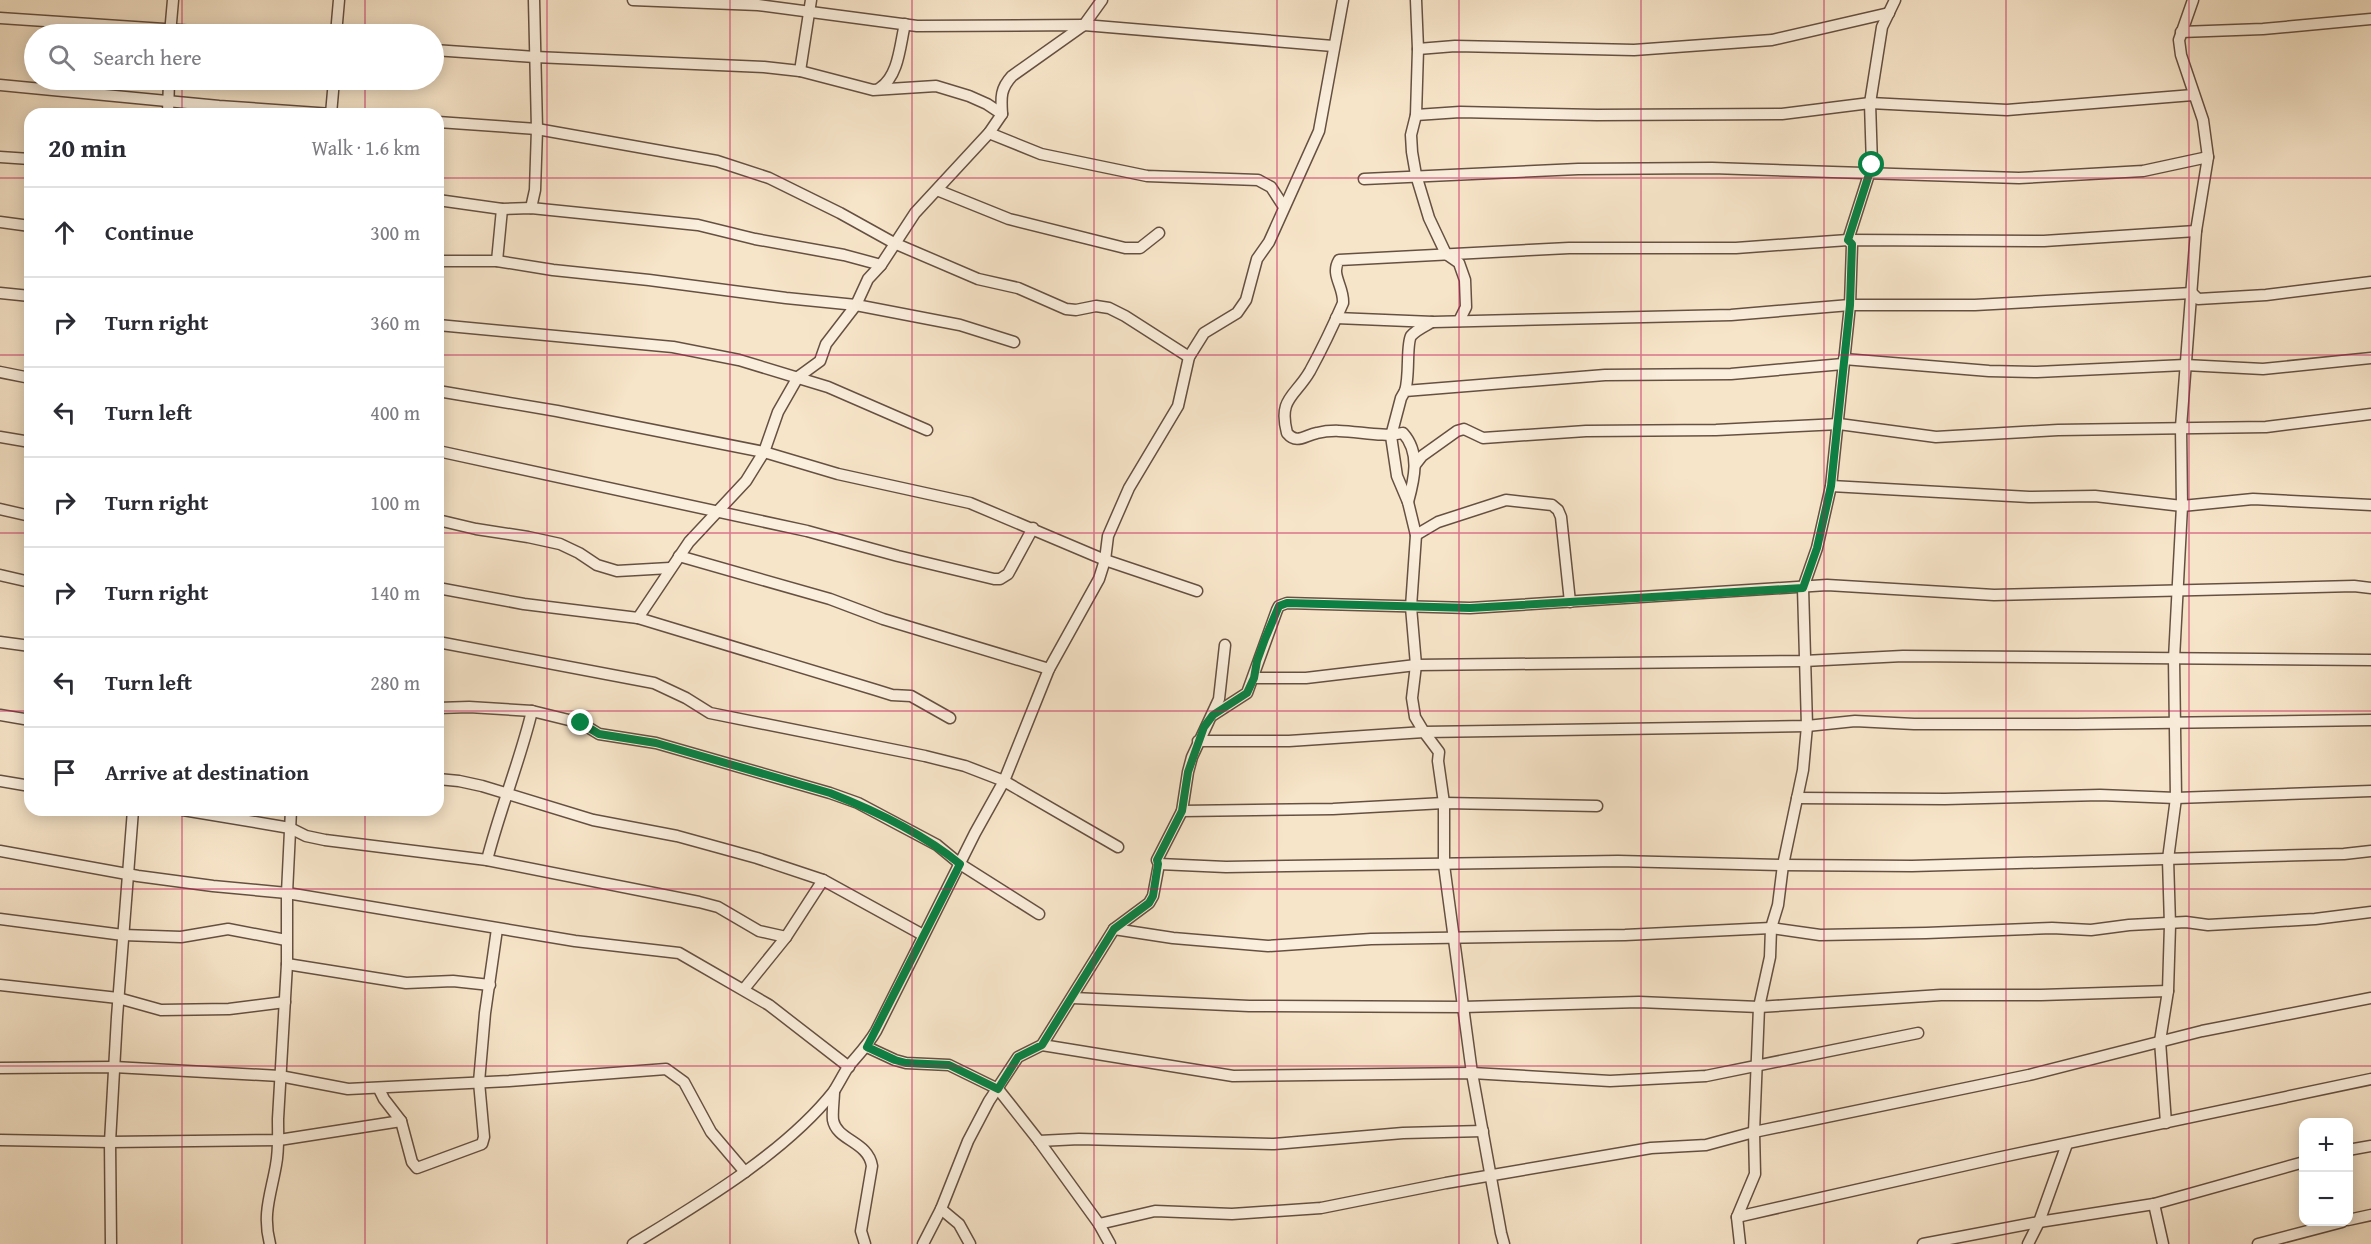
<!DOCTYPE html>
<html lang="en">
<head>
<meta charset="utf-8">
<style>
  :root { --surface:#fff; --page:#f7f7f7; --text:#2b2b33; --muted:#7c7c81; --line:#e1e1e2 }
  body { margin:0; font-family:"Gentium Book Plus",serif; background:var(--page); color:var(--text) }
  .controls { position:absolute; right:18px; bottom:18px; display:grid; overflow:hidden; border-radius:12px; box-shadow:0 3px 15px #0003 }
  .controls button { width:54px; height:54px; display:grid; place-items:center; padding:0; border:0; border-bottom:2px solid var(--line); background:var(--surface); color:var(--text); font:30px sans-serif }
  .stop { position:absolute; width:18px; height:18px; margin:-14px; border:4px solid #0b8043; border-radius:50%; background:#fff }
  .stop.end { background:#0b8043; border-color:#fff; box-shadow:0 2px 6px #0008 }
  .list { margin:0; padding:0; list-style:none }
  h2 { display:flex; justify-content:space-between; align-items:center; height:78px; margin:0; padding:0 24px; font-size:26px }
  h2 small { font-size:20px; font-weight:400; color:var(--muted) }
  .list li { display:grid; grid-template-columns:39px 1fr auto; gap:18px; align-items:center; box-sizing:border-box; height:90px; padding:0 24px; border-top:2px solid var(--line) }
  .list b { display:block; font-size:22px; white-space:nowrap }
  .list em { font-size:20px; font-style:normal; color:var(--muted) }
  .icon { flex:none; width:33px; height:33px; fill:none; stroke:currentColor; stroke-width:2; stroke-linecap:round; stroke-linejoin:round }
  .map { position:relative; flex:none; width:2371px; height:1244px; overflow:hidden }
  .search { position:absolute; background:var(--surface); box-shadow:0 3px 15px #0003; left:24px; top:24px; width:420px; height:66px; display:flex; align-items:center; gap:15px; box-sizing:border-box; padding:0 21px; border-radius:33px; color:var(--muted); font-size:22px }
  .panel { position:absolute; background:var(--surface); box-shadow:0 3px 15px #0003; left:24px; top:108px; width:420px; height:708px; border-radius:18px }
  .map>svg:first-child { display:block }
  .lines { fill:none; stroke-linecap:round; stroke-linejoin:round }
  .minor-casing { stroke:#665042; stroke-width:13 }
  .minor { stroke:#faeedc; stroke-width:10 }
  .route { stroke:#0b8043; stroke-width:8 }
  .grid { fill:none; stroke:#c2185b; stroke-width:1.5; stroke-opacity:0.55 }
</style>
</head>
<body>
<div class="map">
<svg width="2371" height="1244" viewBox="0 0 2371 1244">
  <rect width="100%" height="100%" fill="#f7e5c9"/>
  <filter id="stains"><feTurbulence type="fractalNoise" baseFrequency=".00333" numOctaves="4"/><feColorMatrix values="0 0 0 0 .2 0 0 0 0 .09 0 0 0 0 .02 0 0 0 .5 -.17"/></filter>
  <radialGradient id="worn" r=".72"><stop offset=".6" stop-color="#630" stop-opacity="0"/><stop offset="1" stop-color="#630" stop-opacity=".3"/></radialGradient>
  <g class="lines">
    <g class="minor-casing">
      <g id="minor">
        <polyline points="633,0 758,5 917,26 1084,25 1333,46"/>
        <polyline points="1416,0 1418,49 1416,115 1411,135 1412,152 1416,175 1429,218 1446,254 1459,263 1465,280 1466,307 1459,321"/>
        <polyline points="0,18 239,34"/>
        <polyline points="2181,32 2263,29 2371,19"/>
        <polyline points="170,34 173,0"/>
        <polyline points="336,34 339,0"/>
        <polyline points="1418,49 1455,46 1634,50 1772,40 1889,13"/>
        <polyline points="434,50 535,57 764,67 800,71 873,90 936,86 969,96 987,104 1002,114"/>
        <polyline points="800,71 811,0"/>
        <polyline points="0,85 219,106 332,114"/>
        <path d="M880 88C899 76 900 44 905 24"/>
        <polyline points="168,114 169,80"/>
        <polyline points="331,114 334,80"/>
        <polyline points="1416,115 1460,112 1597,115 1782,114 1870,103 2007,110 2193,95"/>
        <polyline points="438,122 537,129 717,161 769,178 840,213 894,243 978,279 1018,288 1066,309 1076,310 1096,306 1109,308 1125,316 1189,357"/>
        <polyline points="989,133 1041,154 1147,176 1258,180 1271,187 1284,207"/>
        <polyline points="0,157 30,159"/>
        <polyline points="1364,179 1578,169 1712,168 2019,178 2143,171 2208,157"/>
        <polyline points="937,190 1009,219 1125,248 1140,248 1159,233"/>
        <polyline points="438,200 502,209 531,208 698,225 755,239 844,255 881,265"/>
        <polyline points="531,208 535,190 537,129 534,0"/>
        <polyline points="0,222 30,226"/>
        <polyline points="438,261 497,261 553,270 649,280 786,298 856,305 960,325 1014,342"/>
        <polyline points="497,261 502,209"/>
        <polyline points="0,293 30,296"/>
        <polyline points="1336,318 1433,322 1731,315 1850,305 1975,305 2192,293 2198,299 2266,295 2371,282"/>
        <polyline points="438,325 673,347 739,360 828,387 927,430"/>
        <polyline points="1844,359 1989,371 2037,372 2185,365 2263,369 2371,358"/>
        <polyline points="1843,364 1731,374 1605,375 1405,391 1401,398 1391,436 1397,476 1408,502 1416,535 1411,607 1416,665 1412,698 1415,717 1424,732 1807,726 1855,721 1914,724 2077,724 2371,720"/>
        <polyline points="0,372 30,378"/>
        <polyline points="438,391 557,411 764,452 838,474 970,503 1105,560 1197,591"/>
        <path d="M1405 391C1410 376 1406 345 1411 336 1416 330 1425 326 1432 322"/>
        <polyline points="0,437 30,442"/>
        <polyline points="438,451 807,531 898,556 994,579 1000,579 1008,574 1033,528"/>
        <polyline points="1415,465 1422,456 1457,431 1464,429 1483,438 1586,431 1716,430 1839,424 1936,437 2058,430 2266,427 2371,414"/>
        <polyline points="1831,486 2029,497 2095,496 2182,506 2253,499 2371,505"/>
        <path d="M1408 502C1414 480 1421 453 1403 433 1375 439 1345 426 1317 433 1305 435 1297 445 1287 433 1278 398 1295 397 1310 371 1322 349 1333 326 1343 303 1344 286 1330 275 1339 260L1569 248H1736L1848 240 2044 241 2196 231"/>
        <polyline points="0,509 30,516"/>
        <polyline points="438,520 476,529 528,537 560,544 579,553 597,565 617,571 670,568"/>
        <polyline points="1416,535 1438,522 1506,500 1552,505 1558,510 1561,517 1570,602"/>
        <polyline points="679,556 830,599 883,619 1049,669"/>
        <polyline points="0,575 30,582"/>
        <polyline points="438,588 524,604 638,618 876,690 892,695 911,696 950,718"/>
        <path d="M638 618 689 542 746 481 764 452 778 412 798 377 820 361 826 344 856 305 868 279 881 265 915 213 989 133 1002 114C1001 98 1000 89 1012 76L1084 25 1102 0"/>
        <polyline points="0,642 30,646"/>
        <polyline points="438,642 654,683 686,698 710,713 925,756 965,766 1004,781 1118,847"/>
        <polyline points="1254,678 1306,678 1416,665 1804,661 1903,656 2371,660"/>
        <polyline points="438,708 469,707 532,711 581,723 599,734 656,743 830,793 858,803 937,845 960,864 1039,914"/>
        <polyline points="0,715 30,720"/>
        <polyline points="1213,715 1247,693 1277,610 1279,606 1287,603 1470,608 1827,585 1994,595 2354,586 2371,588"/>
        <polyline points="1198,741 1289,741 1424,732 1439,752 1438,761 1444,803 1444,865 1472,1073 1501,1233 1504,1244"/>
        <polyline points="438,779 459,781 482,786 593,820 677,836 757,858 823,880 923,935"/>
        <polyline points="0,781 30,786"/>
        <polyline points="1797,798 1945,799 2100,795 2176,798 2371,791"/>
        <polyline points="183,810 290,828 306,836 325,840 487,860 699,902 718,907 759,931 786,937"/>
        <polyline points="1182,811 1333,809 1444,803 1597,806"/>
        <polyline points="0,851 138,876 213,886 287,893 575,941 679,953 769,1005 849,1067"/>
        <path d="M487 860C500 809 520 761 532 711"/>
        <polyline points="1159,864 1226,867 1618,861 1783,865 1912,866 2344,854 2371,851"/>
        <polyline points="0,919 123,935 181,937 228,929 286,940"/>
        <polyline points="1114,929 1173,938 1268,946 1371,939 1625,935 1771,928 1820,935 1926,933 2052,928 2091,930 2129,925 2186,922 2208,925 2315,919 2371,912"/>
        <polyline points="287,964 406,983 453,981 490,985"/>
        <polyline points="0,985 118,998 161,1010 229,1009 285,1002"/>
        <polyline points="744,989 786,937 823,880"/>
        <polyline points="1073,998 1249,1006 1463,1007 1639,1002 1759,1007 1941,995 2041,995 2168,991"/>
        <polyline points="1042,1045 1233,1076 1472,1073 1610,1081 1706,1076 1918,1033"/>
        <polyline points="867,1047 895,1060 906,1063 949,1065 998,1089 1039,1141 1099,1224 1110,1244"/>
        <polyline points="0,1068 114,1067 280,1076 348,1089 509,1081 666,1069 684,1082 711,1132 745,1172"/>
        <polyline points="379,1089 384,1099 401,1121 412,1162 417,1168 482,1144 484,1137 479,1082 485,1013 497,929"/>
        <path d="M834 1091C834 1100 832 1111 833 1120 837 1141 868 1141 872 1166L861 1231 865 1244"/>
        <polyline points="2166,1123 2160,1041 2168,991 2170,925 2168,859 2176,798 2174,659 2182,506 2181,427 2196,231 2208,157 2203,120 2181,55 2179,40 2193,0"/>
        <polyline points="0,1140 110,1142 279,1140 401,1121"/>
        <polyline points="1039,1141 1079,1139 1274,1144 1403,1133 1483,1131"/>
        <polyline points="2348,1150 2371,1146"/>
        <polyline points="2154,1204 2163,1244"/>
        <polyline points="941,1209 959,1224 970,1244"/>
        <polyline points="1737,1217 1997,1158 2371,1079"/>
        <polyline points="2348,1220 2371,1215"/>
        <polyline points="1099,1224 1155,1211 1232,1214 1321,1208 1446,1183 1651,1148 1706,1145 1754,1132 2029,1075 2202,1031 2371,998"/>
        <polyline points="111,1244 110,1142 117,1017 133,810"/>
        <path d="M270 1244C262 1214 271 1194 276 1165 279 1150 278 1134 278 1119L287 964V893L291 810"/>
        <path d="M633 1244C700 1203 785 1153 834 1091 839 1083 843 1075 848 1067 858 1055 868 1045 876 1031L975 833 1004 781 1049 669 1099 579 1105 560 1108 536 1129 488 1178 406 1189 357 1204 333 1237 313 1246 300 1257 259 1269 242 1319 131 1343 0"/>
        <polyline points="923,1244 941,1209 968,1141 989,1101 1018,1057 1042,1045 1114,929 1149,903 1153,896 1159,864 1157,860 1182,811 1188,772 1192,757 1219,699 1225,645"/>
        <polyline points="1740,1244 1737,1217 1755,1174 1754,1132 1759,1007 1770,957 1771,928 1778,905 1783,865 1803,770 1807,726 1803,588 1817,548 1831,486 1850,305 1852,245 1848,240 1872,165 1870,103 1882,27 1895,0"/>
        <polyline points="1923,1244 2039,1222 2154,1204 2304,1162"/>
        <polyline points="2028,1244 2039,1222 2067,1144"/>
        <polyline points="2258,1244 2342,1222"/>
      </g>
    </g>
    <use href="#minor" class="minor"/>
  </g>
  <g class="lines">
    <path class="route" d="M581 723 599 734 656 743 830 793C876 811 922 833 960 864L867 1047 895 1060 906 1063 949 1065 998 1089 1018 1057 1042 1045 1114 929 1149 903 1153 896 1158 864 1157 860 1182 811 1188 772 1204 727 1213 715 1247 693 1254 678 1257 661 1265 639 1279 606 1287 603 1470 608 1803 588 1817 548 1831 486 1850 305 1852 244 1848 240 1872 165"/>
  </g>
  <path class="grid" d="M182 0V34M365 0V34M547 0V1244M730 0V1244M912 0V1244M1094 0V1244M1277 0V1244M1459 0V1244M1641 0V1244M1824 0V1244M2006 0V1244M2189 0V1244M182 80V114M365 80V114M0 178H30M438 178H2371M0 355H30M438 355H2371M0 533H30M438 533H2371M0 711H30M438 711H2371M182 810V1244M365 810V1244M0 889H2371M0 1066H2371"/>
  <rect width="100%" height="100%" filter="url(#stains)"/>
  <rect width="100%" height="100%" fill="url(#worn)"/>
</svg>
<div class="controls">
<button>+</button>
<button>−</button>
</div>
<div class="stop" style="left:1872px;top:165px"></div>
<div class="stop end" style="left:581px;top:723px"></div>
<div class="search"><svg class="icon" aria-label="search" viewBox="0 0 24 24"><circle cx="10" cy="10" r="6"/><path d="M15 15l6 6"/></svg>Search here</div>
<section class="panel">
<h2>20 min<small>Walk · 1.6 km</small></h2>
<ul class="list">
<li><svg class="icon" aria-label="ahead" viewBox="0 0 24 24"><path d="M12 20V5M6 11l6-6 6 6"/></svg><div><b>Continue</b></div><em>300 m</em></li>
<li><svg class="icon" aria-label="right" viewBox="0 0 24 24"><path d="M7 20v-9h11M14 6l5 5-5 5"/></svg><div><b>Turn right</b></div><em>360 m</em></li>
<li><svg class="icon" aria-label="left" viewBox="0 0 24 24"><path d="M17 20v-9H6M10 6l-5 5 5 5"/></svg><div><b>Turn left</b></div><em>400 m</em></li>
<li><svg class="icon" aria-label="right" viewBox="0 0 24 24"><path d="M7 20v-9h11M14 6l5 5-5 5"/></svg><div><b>Turn right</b></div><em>100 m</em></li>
<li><svg class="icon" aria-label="right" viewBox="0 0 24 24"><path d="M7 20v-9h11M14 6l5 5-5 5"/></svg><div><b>Turn right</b></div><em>140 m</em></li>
<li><svg class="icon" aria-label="left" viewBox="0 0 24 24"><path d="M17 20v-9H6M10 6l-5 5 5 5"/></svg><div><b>Turn left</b></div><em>280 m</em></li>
<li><svg class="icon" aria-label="arrive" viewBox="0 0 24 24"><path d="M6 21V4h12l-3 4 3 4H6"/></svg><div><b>Arrive at destination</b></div></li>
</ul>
</section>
</div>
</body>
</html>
